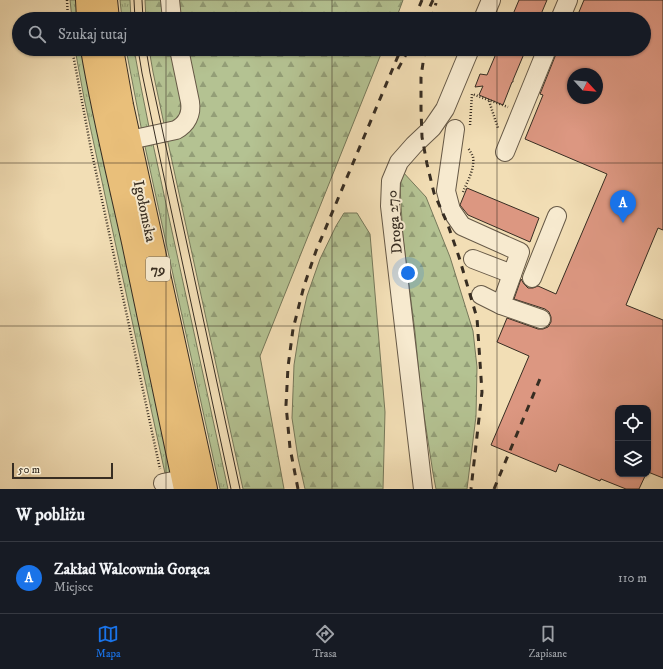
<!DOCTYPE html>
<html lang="pl">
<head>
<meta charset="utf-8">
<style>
  :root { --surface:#171b24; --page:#20242c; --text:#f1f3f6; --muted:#9ea1a6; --line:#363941; --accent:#1a73e8 }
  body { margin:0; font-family:"IM FELL DW Pica",serif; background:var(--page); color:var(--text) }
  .controls { position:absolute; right:12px; bottom:12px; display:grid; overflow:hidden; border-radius:8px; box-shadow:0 1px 3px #0004 }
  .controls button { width:36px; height:36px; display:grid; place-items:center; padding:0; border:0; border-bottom:1px solid var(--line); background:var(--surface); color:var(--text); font:20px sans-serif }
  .compass { position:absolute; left:567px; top:68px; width:36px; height:36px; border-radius:50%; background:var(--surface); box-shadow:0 1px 3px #0004; rotate:116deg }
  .scale { position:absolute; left:12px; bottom:10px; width:101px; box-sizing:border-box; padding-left:4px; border:2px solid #372d22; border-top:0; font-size:11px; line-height:14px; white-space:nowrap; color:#372d22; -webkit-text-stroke:3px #f7eacf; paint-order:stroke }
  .you { position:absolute; left:408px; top:273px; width:14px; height:14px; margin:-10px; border:3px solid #fff; border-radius:50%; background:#1a73e8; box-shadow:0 0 0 6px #1a73e833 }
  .badge { display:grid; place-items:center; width:26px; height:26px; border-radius:50%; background:var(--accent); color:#fff; font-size:13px; font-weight:700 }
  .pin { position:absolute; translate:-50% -33px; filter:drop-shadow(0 1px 2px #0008) }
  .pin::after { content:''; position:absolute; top:21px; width:14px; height:12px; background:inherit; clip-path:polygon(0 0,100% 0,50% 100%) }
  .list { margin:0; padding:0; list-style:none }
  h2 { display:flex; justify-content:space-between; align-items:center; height:52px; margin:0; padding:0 16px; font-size:17px }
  h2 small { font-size:13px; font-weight:400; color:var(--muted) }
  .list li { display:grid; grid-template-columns:26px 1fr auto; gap:12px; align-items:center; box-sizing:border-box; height:72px; padding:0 16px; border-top:1px solid var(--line) }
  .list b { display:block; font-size:15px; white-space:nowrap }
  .list p { margin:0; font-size:13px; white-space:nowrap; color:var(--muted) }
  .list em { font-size:13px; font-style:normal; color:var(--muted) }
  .icon { flex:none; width:22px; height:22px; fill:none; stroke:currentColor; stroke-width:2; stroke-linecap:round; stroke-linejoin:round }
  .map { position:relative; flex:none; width:663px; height:489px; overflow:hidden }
  .search { position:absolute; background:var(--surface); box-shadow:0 1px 3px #0004; left:12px; right:12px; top:12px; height:44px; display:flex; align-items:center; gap:10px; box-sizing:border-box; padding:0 14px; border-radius:22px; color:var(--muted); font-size:15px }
  .sheet { height:124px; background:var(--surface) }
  nav { display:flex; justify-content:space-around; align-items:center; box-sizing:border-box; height:56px; border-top:1px solid var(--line); background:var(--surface); font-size:11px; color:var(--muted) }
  nav a { display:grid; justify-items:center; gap:2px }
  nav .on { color:var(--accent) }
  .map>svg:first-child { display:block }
  .grass { fill:url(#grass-tufts); stroke:#76785a }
  .forest { fill:url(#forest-firs); stroke:#76785a }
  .building { fill:#dc9781; stroke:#372d22; fill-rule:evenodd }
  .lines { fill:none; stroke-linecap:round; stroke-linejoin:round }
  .minor-casing { stroke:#665947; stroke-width:20 }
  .major-casing { stroke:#372d22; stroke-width:24 }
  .path { stroke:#372d22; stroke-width:2.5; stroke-dasharray:1 2; stroke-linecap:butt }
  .minor { stroke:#f7eacf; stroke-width:18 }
  .major { stroke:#e9bf7a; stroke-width:22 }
  .tram { stroke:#372d22; stroke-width:1 }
  .rail { stroke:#372d22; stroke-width:3; stroke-dasharray:7 7; stroke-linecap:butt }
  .grid { fill:none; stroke:#372d22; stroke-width:1; stroke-opacity:0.55 }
  .labels { text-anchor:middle; stroke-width:4; stroke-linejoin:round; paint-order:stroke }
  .shield { fill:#f7eacf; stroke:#716656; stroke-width:1 }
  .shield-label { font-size:14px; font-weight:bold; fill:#372d22 }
  .street-label { font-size:15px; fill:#372d22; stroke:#f7eacf }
</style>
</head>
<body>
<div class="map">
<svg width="663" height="489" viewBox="0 0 663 489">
  <defs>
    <pattern id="grass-tufts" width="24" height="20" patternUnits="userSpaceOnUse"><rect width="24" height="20" fill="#b4c292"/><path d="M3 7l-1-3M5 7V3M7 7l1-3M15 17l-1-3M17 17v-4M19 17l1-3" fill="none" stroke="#939e77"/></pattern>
    <pattern id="forest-firs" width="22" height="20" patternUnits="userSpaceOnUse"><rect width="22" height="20" fill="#b4c292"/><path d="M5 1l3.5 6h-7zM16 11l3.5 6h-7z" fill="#939e77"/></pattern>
  </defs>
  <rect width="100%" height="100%" fill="#f2deb5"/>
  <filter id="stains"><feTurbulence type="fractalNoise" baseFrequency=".005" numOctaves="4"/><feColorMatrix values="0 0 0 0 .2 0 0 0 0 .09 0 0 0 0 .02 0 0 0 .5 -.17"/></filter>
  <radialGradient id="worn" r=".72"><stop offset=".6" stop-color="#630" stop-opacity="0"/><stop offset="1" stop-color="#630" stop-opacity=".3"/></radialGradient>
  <g class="grass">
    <polygon points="70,0 79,0 80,19 72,19"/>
    <polygon points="120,0 130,0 131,19 122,19"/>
    <polygon points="75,49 84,49 173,474 166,478 84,98"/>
    <polygon points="126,49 134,49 141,87 149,127 142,132"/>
    <polygon points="144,142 153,144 228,489 220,489"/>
  </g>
  <g class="forest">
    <polygon points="145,0 164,0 167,19 146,19"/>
    <polygon points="175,0 403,0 396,19 177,19"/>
    <polygon points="149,49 174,49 185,107 176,123 164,124 153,72"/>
    <polygon points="184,49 383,49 260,356 284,489 243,489 167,138 183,134"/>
    <polygon points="402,171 426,197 450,257 473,331 477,367 476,416 467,489 436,489 433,473 421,396 415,332 403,238 400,187"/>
    <polygon points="344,213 357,213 370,234 385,412 383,489 305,489 298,458 292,418 294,365 300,327 307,296 320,259 336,226"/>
  </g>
  <g class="building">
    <polygon points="519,0 547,0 539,19 511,19"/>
    <path d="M584 0H663V230L658 228 626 305 663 320V478L648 472V408H618V474H646L639 489H626L601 479 600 481 559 464 556 472 491 445 529 356 497 342 507 318 538 329H543L548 327 551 322V317L549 312 545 309 514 299 521 279 524 284 528 288H533L538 286 556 294 607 174 525 139 543 95 540 94 558 49H644V19H576ZM573 74H597V98H573Z"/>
    <polygon points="498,49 526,49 513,80 513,82 512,82 503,105 479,95 483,86 475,87 480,74 487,75"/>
    <polygon points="467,188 539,218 530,242 468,215 460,205"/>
  </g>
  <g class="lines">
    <g class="minor-casing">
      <g id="minor">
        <polyline points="170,0 172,19"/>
        <polyline points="483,19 491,0"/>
        <polyline points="560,19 568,0"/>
        <polyline points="455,129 446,191 451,210 462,226 520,252 501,305 541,319"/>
        <path d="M130 140 176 130C187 124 192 114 190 102L179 49"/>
        <polyline points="505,152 547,49"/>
        <polyline points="473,259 512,274"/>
        <polyline points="532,278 557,216"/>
        <polyline points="481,295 501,305"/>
        <polyline points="163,483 183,479"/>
        <polyline points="423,489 390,206 391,181 399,162 414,145 432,128 445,109 470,49"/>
      </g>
    </g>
    <g class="major-casing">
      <g id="major">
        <polyline points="87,0 88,19"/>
        <polyline points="106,0 108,19"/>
        <path d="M92 49C103 114 119 178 133 242 151 324 167 407 185 489"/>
        <polyline points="112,49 122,105 206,489"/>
      </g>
    </g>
    <g class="path">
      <polyline points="67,0 68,19"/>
      <polyline points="72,49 91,149 160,469"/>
      <polyline points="489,101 498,128"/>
      <polyline points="470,125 472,94 508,107"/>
      <path d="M463 192C467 182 475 169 473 157 472 154 470 151 468 148"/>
    </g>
    <use href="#minor" class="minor"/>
    <use href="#major" class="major"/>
    <g class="tram">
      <polyline points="134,0 135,19"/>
      <polyline points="142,0 143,19"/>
      <polyline points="138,49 142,73 155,135 231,489"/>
      <polyline points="146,49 150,73 163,133 240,489"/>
    </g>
    <g class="rail">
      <polyline points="414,19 422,0"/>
      <polyline points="424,19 433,0"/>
      <polyline points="432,19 436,3"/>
      <polyline points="425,49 421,77 421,109 422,137 427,164 434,193 448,225 459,257 477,318 482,392 471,489"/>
      <polyline points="398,69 409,49"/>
      <polyline points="298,489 290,448 286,405 288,367 293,329 304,286 316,251 401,49"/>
      <polyline points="494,489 542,374"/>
    </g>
  </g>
  <path class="grid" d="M166 0V19M332 0V19M497 0V19M166 49V489M332 49V489M497 49V489M0 163H663M0 326H663"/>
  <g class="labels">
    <rect class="shield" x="146" y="257" width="24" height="24" rx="3"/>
    <g class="shield-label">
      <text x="158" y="274">79</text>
    </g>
    <g class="street-label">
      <text transform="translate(145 211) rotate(78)" y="5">Igołomska</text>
      <text transform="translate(394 222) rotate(-95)" y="5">Droga 270</text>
    </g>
  </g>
  <rect width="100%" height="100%" filter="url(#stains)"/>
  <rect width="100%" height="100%" fill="url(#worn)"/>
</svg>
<div class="controls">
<button><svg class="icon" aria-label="locate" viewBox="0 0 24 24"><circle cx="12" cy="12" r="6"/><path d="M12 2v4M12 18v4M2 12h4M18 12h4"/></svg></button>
<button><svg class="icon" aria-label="layers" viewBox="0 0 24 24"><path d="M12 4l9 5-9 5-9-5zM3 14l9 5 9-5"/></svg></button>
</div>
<svg class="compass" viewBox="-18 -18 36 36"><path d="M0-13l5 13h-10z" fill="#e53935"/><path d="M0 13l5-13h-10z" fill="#9ea1a6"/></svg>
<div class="scale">50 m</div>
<div class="you"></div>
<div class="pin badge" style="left:623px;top:223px">A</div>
<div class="search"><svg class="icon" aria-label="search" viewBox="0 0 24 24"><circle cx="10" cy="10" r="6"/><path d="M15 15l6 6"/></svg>Szukaj tutaj</div>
</div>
<section class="sheet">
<h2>W pobliżu<small></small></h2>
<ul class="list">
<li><span class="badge">A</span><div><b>Zakład Walcownia Gorąca</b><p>Miejsce</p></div><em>110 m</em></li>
</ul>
</section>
<nav>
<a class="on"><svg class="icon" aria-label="map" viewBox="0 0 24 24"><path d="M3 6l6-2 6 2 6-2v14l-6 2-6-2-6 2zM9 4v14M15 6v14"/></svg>Mapa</a>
<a><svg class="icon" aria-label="directions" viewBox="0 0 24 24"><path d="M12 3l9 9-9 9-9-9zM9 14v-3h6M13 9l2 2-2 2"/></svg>Trasa</a>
<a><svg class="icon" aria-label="saved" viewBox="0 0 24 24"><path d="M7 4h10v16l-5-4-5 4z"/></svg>Zapisane</a>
</nav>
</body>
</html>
